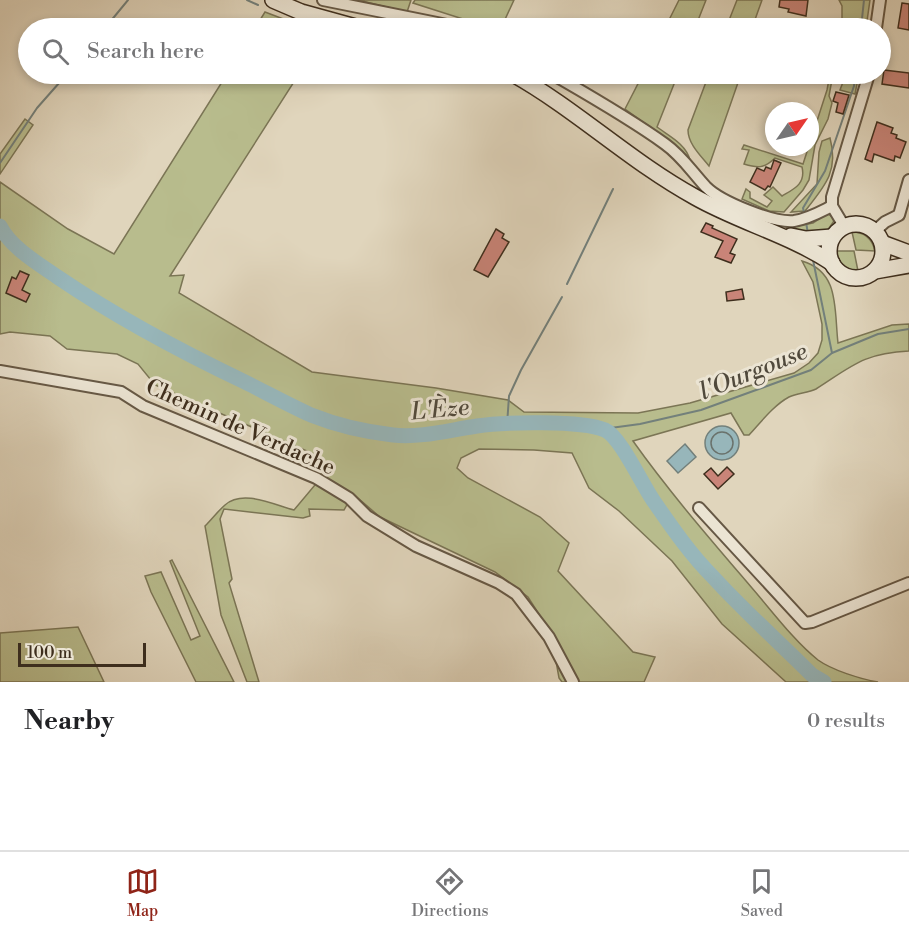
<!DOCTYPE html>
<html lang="en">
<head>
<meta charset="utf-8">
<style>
  :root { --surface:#fff; --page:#f2f2f2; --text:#202124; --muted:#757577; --line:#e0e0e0; --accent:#8f2418 }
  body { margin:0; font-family:"Libre Bodoni",serif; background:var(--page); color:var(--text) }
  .compass { position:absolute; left:765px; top:102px; width:54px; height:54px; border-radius:50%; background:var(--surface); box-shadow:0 3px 9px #0003; rotate:56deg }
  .scale { position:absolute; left:18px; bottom:15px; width:128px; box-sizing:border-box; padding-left:6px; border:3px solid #3e2e1d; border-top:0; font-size:16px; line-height:21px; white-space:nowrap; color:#3e2e1d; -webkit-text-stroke:4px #ebe4d3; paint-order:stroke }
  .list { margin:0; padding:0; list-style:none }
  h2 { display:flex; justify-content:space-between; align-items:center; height:78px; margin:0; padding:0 24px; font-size:26px }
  h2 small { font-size:20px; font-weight:400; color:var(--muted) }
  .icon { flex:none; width:33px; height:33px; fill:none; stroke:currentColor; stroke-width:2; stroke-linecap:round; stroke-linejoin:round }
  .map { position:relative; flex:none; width:909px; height:682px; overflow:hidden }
  .search { position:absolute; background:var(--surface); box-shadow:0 3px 9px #0003; left:18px; right:18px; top:18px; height:66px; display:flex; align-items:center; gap:15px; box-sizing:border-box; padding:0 21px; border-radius:33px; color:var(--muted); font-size:22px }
  .sheet { height:168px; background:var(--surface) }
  nav { display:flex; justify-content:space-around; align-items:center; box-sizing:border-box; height:84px; border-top:2px solid var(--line); background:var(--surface); font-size:16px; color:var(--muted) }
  nav a { display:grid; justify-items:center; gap:3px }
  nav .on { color:var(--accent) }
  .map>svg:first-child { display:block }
  .green { fill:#b8bc8d; stroke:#7b7555; stroke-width:1.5 }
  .water { fill:#97b6ba; stroke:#73807b; stroke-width:1.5 }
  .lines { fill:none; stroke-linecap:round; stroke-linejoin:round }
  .shore { stroke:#6a726c; stroke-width:1.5 }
  .stream { stroke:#73807b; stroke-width:2 }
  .river { stroke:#97b6ba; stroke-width:15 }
  .building { fill:#c98478; stroke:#3e2e1d; stroke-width:1.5 }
  .minor-casing { stroke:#665845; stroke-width:14 }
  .secondary-casing { stroke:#3e2e1d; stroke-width:18 }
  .minor { stroke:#ebe4d3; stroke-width:10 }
  .secondary { stroke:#ebe4d3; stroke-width:15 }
  .labels { text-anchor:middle; stroke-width:6; stroke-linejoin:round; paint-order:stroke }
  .street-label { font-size:22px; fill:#3e2e1d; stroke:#ebe4d3 }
  .water-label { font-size:24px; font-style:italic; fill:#50493c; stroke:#ebe4d3 }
</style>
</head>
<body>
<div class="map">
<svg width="909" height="682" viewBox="0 0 909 682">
  <rect width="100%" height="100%" fill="#e0d5bc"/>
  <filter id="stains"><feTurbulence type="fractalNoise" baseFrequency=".00333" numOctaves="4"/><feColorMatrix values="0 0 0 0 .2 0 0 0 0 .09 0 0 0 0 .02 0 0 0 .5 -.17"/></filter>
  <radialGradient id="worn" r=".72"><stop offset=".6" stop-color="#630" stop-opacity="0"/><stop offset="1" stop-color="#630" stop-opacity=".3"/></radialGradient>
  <g class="green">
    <polygon points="358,0 411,0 407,12"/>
    <polygon points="415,0 514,0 501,28 491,28 413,3"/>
    <polygon points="679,0 706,0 695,28 665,28"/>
    <polygon points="737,0 762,0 752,28 726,28"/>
    <polygon points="839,0 870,0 866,28 842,27 842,6"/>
    <polygon points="265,12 307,28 255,28"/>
    <path d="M227 74H299L170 276 184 275 179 293 312 372 436 388 508 400 524 412 638 413 690 403 794 373 809 363 818 353 822 340V324L813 282 802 261C840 272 834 309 838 343L892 325 909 324V351C864 353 852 366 816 389 808 393 798 393 789 397 774 405 761 422 749 435H744L731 413 633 441C670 493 711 540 752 588 771 610 795 642 818 660 832 670 860 679 878 682H786L722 624 672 561 619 511 589 488 572 453 534 450 479 449 461 458 457 468 468 478 540 517 569 543 558 571 633 652 655 657 644 682H562L559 678 551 633 528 597 495 572 380 517 353 494 344 510 309 509 310 516 303 518 224 509 220 519 232 579 229 583 259 682H247L221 615 205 526C212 519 218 511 225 505 243 489 274 505 294 510L315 485 319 467 314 454 155 385 138 364 117 354 67 349 50 336 10 332 0 334V182L68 229 114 254Z"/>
    <path d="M643 74H678L657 127C669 136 686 144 690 160L672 143 625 109Z"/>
    <path d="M709 74H741L709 166C701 156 688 144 688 130Z"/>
    <path d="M830 74H833L829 96 832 103 828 119 815 145 809 180 803 190 784 212 769 211 742 199 746 189 750 192V198L767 207 772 201 764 195 773 187 782 196C794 189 806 184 802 167L775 158C764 169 757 168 744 164L749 150 742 149 744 145 803 164 827 90Z"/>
    <polygon points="846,74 859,74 855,94 840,90"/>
    <polygon points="25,119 33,125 0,174 0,154"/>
    <path d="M830 138C839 171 825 186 805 211L791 212 817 184 819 152 822 141Z"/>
    <polygon points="828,213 833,218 834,221 827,231 800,232 786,228 813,223"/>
    <path d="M852 232C865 232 872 238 875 251L856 250Z"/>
    <path d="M836 251H854L858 271C845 270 838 263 836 251Z"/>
    <polygon points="172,560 234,682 196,682 151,592 145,576 161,572 191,640 200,636 170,561"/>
    <polygon points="78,627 104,682 0,682 0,633"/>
  </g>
  <g class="water">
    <circle cx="722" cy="443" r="17"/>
    <polygon points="685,444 696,457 678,473 667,461"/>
  </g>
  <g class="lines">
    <circle class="shore" cx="722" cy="443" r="11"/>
    <g class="stream">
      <polyline points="247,0 258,5"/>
      <polyline points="105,28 128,0"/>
      <polyline points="861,28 864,0"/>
      <polyline points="0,163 37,108 67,74"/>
      <polyline points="805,216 803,208 825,171 854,86 855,74"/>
      <polyline points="806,222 808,234"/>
      <polyline points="813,260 832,353"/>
      <polyline points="567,284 613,189"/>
      <polyline points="507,425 509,396 521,370 562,297"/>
      <polyline points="603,429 640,424 701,410 811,370 832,353 878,334 909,329"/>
    </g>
    <path class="river" d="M0 226C11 248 39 264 59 278 118 318 180 351 245 382 267 393 289 405 311 415 336 425 367 432 393 435 421 438 449 430 477 426 503 422 582 420 605 430 621 437 643 487 655 503 673 529 691 555 713 577 744 611 779 642 812 675L824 682"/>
  </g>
  <g class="building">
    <polygon points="780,0 808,0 806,16 788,12 789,9 779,7"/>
    <polygon points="902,3 909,4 909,30 898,28"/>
    <polygon points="884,70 909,73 909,88 882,84"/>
    <polygon points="836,92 849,95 843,114 836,112 838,103 833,101"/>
    <polygon points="877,122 893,128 891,133 897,135 896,138 906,142 900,158 895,156 894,161 874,154 872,162 865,159"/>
    <polygon points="774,160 781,163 770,187 768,186 765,190 750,182 757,168 764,171 766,167 771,169"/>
    <polygon points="706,223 713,226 712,228 737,239 730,253 735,255 731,263 715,257 723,241 701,232"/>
    <polygon points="496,229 504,234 502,238 509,242 488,277 474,270"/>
    <polygon points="20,271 29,275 22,290 30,294 26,302 6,293 12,277 16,279"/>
    <polygon points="742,289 744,299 727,301 726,292"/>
    <polygon points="727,467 734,474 718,489 704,474 711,468 718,476"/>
  </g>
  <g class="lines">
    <g class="minor-casing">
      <g id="minor">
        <polyline points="323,0 462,28"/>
        <polyline points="876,28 880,0"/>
        <path d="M552 74C590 96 629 118 665 144 682 156 692 172 706 187 721 202 773 223 794 221 808 219 820 212 832 206"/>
        <polyline points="844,226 832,206 832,197 869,74"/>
        <polyline points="875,231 885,222 899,215 909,180"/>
        <polyline points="0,371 121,392 143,406 316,478 349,498 367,516 416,546 499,583 516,594 549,637 573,682"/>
        <polyline points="699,508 805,623 812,622 909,583"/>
      </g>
    </g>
    <g class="secondary-casing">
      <g id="secondary">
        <polyline points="273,0 301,12 359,28"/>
        <path d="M513 74C577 110 631 162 695 197 739 222 790 235 832 263"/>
        <circle cx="856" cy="251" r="27"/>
        <polyline points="791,236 806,239 832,237"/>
        <polyline points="882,243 909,253"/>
        <polyline points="875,271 909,265"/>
      </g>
    </g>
    <use href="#minor" class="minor"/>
    <use href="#secondary" class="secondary"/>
  </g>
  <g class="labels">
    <g class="street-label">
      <text transform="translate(241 426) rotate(24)" y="8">Chemin de Verdache</text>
    </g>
    <g class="water-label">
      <text transform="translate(753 371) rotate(-22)" y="8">l'Ourgouse</text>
      <text transform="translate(440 409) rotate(-5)" y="8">L'Èze</text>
    </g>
  </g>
  <rect width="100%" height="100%" filter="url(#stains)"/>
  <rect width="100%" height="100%" fill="url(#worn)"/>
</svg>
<svg class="compass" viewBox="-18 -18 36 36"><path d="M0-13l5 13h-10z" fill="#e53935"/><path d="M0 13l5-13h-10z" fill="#757577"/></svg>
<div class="scale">100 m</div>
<div class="search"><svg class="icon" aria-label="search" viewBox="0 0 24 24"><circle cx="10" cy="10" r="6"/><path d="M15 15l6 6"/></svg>Search here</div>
</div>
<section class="sheet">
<h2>Nearby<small>0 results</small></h2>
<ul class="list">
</ul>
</section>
<nav>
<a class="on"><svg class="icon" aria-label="map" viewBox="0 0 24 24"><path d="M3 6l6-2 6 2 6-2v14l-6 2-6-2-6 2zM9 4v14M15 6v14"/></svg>Map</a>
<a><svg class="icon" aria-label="directions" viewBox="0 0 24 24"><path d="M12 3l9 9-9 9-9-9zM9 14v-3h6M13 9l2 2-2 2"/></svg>Directions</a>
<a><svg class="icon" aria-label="saved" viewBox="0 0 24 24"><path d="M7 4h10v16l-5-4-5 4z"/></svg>Saved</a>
</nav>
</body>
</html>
